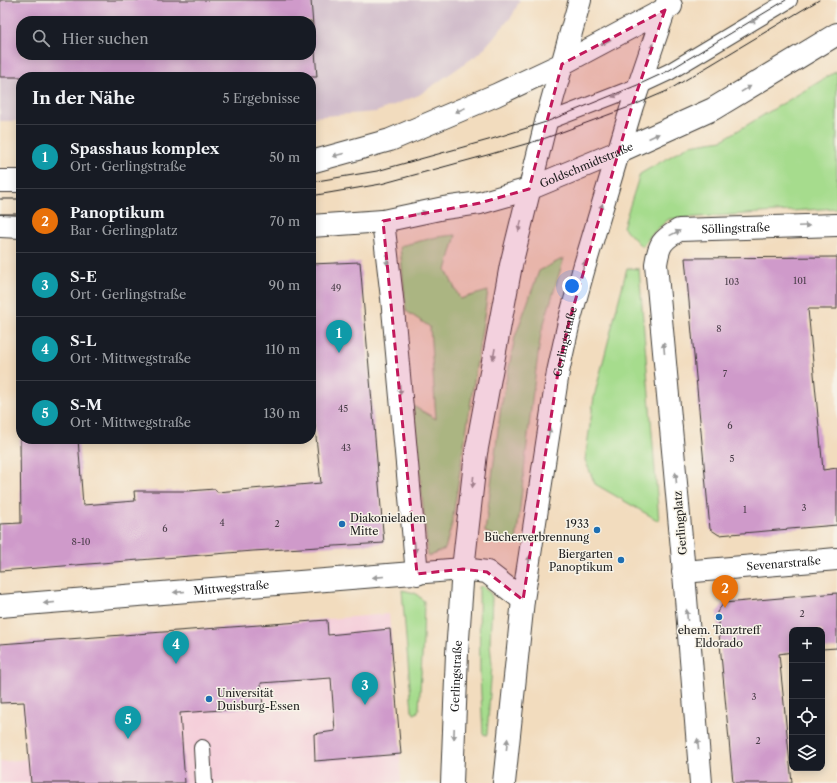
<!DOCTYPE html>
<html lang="de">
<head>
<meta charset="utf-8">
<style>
  :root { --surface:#171b24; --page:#20242c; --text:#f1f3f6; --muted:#9ea1a6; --line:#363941; --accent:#1f6fb2 }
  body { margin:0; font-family:"Libre Caslon Text",serif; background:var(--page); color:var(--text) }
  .controls { position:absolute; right:12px; bottom:12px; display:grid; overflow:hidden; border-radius:8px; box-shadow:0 2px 10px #0003 }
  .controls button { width:36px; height:36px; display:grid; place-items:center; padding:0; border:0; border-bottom:1px solid var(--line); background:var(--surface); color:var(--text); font:20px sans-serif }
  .you { position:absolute; left:572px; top:286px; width:14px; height:14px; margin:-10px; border:3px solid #fff; border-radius:50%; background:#1a73e8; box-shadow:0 0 0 6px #1a73e833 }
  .badge { display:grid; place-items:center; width:26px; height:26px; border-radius:50%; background:var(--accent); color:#fff; font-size:13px; font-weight:700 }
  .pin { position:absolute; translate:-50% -33px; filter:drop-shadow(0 1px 2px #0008) }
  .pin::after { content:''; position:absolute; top:21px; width:14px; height:12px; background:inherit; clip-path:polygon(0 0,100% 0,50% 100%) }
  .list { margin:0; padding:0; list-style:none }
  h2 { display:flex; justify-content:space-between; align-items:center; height:52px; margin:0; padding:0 16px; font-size:17px }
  h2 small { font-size:13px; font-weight:400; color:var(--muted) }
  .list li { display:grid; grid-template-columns:26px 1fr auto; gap:12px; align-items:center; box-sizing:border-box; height:64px; padding:0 16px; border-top:1px solid var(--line) }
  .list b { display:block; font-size:15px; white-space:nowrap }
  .list p { margin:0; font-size:13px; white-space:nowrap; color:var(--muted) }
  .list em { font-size:13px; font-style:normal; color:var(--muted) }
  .icon { flex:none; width:22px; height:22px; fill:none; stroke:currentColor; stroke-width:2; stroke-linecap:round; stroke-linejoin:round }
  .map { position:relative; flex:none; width:837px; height:783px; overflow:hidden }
  .search { position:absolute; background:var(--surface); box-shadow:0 2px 10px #0003; left:16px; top:16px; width:300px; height:44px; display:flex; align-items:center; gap:10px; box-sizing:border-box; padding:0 14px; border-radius:16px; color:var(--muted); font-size:15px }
  .panel { position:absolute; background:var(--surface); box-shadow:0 2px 10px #0003; left:16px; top:72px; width:300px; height:372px; border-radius:16px }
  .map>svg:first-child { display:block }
  .built { fill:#f5cfda }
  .industrial { fill:#d1bdcb; fill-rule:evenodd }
  .green { fill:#a6dc8d; stroke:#617c54 }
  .building { fill:#cf9aca; fill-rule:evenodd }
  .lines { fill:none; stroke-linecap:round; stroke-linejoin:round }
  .lane-casing { stroke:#3c3934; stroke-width:18 }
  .street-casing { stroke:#3c3934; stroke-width:24 }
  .secondary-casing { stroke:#3c3934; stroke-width:24 }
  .lane { stroke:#fff; stroke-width:16 }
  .street { stroke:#fff; stroke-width:22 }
  .secondary { stroke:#fff; stroke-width:22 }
  .tram { stroke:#1c1c1c; stroke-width:1 }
  .oneway { fill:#999 }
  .marked { fill:#c2185b; fill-opacity:0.2; stroke:#c2185b; stroke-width:3; stroke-dasharray:8 5; stroke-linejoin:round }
  .poi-dot { fill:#1f6fb2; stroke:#f7f3e8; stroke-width:1.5 }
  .labels { text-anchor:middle; stroke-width:3; stroke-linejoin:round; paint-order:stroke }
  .number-label { font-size:9px; fill:#493c48 }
  .street-label { font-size:11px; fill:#1c1c1c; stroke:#f7f3e8 }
  .poi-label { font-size:11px; fill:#1c1c1c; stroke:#f7f3e8; text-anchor:start }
</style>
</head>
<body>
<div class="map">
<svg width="837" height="783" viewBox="0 0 837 783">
  <rect width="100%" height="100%" fill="#f7f3e8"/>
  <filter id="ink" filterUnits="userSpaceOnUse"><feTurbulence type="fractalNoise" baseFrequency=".025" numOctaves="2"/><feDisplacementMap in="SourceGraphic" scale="8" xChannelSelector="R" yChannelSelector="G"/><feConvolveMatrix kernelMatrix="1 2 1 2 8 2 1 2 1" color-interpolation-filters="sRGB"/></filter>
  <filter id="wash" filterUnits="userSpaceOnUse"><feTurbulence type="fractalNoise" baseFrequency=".012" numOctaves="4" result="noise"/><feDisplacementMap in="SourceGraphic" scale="16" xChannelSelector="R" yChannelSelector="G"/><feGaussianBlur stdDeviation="0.9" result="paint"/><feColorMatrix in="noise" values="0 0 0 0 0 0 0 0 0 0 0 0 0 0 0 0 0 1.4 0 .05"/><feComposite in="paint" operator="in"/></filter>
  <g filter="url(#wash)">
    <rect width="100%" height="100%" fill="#f2dcbe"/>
    <polygon class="built" points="389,614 400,755 401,783 0,783 0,762 26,759 18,644"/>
    <path class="industrial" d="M0 0H520L512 16 480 53 419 95 376 112 311 117V77H21V121H0ZM21 21H311V55H21Z"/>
    <g class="green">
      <polygon points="837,71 837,208 669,219 652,234 642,247 623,227 640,174 690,145 722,140"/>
      <polygon points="456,235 446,270 460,299 488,291 452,523 445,549 428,557 413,406 436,419 430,327 406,311 400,246 437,237"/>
      <polygon points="564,258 541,333 532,399 516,543 485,532 501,407 515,337 539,271"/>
      <polygon points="627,268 639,269 659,521 595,484 585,460 594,397"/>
      <polygon points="482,586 488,590 492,597 490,644 492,665 487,735 483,734 480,676 479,587"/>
      <polygon points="402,590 415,593 424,601 423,639 419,709 417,713 414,714 412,710"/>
    </g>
    <g id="blocks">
      <g class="building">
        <path d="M0 0H311L317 77H0ZM21 21H311V55H21Z"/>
        <polygon points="837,257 837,309 808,309 823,470 837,468 837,525 719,535 710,529 685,258"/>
        <polygon points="360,262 384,543 253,551 0,571 0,524 21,523 20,439 78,439 83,505 135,501 134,491 189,491 215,489 217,492 321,483 311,391 311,264"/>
        <polygon points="837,593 837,648 822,649 822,630 792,630 792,652 779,654 792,783 733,783 717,612 724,603"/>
        <polygon points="327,620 328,635 390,629 401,754 315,761 314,734 335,731 331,678 261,683 263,707 180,713 185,783 31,783 24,702 0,703 0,644"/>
      </g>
    </g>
  </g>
  <g filter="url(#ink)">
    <use href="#blocks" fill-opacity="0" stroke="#3c3934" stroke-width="1"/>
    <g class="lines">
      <g class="lane-casing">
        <g id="lane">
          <polyline points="546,122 639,86 669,72 789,0"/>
          <polyline points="202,748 204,783"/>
        </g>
      </g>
      <g class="street-casing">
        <g id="street">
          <polyline points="383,221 392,298 417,574"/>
          <path id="s1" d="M683 572 837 559"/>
          <path id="s2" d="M0 606 463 569 487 572 523 600"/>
          <path id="s3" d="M701 783 682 549 656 264C659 244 662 240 679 230L837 225"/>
        </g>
      </g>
      <g class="secondary-casing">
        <g id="secondary">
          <polyline points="311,162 390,140 496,95 562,64 671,6"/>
          <polyline points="0,181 21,181"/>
          <polyline points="0,226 21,227"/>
          <path id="s4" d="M311 226 383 221 444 208 480 203 529 189 618 152 713 109 837 34"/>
          <path id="s5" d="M452 783 457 653 463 569 476 453 511 265 546 122 580 0"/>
          <path id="s6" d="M504 783 523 600 558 372 569 322 584 268 632 106 668 0"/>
        </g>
      </g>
      <use href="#lane" class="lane"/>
      <use href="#street" class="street"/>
      <use href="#secondary" class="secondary"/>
      <g class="tram">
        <polyline points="311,182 377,171 492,139 546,122 640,84 668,71 786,0"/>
        <polyline points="311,196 381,184 491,154 543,139 632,106 667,91 819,0"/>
        <polyline points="0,199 21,199"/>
        <polyline points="0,214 21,214"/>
      </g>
    </g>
    <defs><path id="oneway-solid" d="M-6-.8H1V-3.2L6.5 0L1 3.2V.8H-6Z"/></defs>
    <g class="oneway">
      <use href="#oneway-solid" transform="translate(755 20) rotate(149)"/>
      <use href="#oneway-solid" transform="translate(606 42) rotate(152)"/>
      <use href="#oneway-solid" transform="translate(652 49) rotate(-72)"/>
      <use href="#oneway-solid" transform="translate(746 89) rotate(-31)"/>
      <use href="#oneway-solid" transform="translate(617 95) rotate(158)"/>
      <use href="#oneway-solid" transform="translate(460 110) rotate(157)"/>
      <use href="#oneway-solid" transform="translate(654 136) rotate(-25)"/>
      <use href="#oneway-solid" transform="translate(338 155) rotate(165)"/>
      <use href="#oneway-solid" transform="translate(601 209) rotate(-73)"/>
      <use href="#oneway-solid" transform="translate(421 213) rotate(-12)"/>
      <use href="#oneway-solid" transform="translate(520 226) rotate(104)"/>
      <use href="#oneway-solid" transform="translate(804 226) rotate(-2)"/>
      <use href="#oneway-solid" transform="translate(675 233) rotate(-26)"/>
      <use href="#oneway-solid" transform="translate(387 260) rotate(83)"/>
      <use href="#oneway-solid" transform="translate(584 266) rotate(-74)"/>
      <use href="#oneway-solid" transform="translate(664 348) rotate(-95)"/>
      <use href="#oneway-solid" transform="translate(494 354) rotate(100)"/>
      <use href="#oneway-solid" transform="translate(400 389) rotate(85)"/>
      <use href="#oneway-solid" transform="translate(549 433) rotate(-81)"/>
      <use href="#oneway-solid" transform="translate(676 478) rotate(-95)"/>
      <use href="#oneway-solid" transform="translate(473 482) rotate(96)"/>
      <use href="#oneway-solid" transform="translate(415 547) rotate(85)"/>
      <use href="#oneway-solid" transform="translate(529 561) rotate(-81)"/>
      <use href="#oneway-solid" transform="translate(378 577) rotate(175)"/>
      <use href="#oneway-solid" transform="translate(179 592) rotate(175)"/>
      <use href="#oneway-solid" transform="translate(49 603) rotate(175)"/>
      <use href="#oneway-solid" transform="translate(687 615) rotate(-95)"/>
      <use href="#oneway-solid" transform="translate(454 734) rotate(92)"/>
      <use href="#oneway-solid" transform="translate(507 744) rotate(-84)"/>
      <use href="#oneway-solid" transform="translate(698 744) rotate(-95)"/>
    </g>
  </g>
  <path class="marked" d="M665 10 632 106 569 322 558 372 523 600 487 572 463 569 417 574 383 221 480 203 529 189 562 64Z"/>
  <g class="poi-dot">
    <circle cx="342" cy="524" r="4"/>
    <circle cx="597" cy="530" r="4"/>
    <circle cx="621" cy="560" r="4"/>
    <circle cx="719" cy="617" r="4"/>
    <circle cx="209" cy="699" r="4"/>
  </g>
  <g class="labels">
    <g class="number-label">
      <text x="800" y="284">101</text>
      <text x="732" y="285">103</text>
      <text x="336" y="291">49</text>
      <text x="719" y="332">8</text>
      <text x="725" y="377">7</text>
      <text x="343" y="412">45</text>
      <text x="730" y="429">6</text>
      <text x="346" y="451">43</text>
      <text x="732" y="462">5</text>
      <text x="804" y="511">3</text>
      <text x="745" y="513">1</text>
      <text x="222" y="526">4</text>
      <text x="277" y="527">2</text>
      <text x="165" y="532">6</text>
      <text x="81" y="545">8-10</text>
      <text x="802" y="617">2</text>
      <text x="754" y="700">3</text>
      <text x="758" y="744">2</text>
    </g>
    <g class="street-label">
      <text dy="4" stroke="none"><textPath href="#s4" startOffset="284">Goldschmidtstraße</textPath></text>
      <text dy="4" stroke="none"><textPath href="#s3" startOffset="621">Söllingstraße</textPath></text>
      <text dy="4" stroke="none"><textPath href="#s6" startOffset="446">Gerlingstraße</textPath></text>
      <text transform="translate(680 523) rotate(-95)" y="4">Gerlingplatz</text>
      <text dy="4" stroke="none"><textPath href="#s1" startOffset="101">Sevenarstraße</textPath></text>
      <text dy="4" stroke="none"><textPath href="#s2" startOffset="232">Mittwegstraße</textPath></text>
      <text dy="4" stroke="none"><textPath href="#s5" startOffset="107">Gerlingstraße</textPath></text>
    </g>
    <g class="poi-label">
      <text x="350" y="522">Diakonieladen<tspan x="350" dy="13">Mitte</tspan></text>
      <text x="589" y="528" text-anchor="end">1933<tspan x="589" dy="13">Bücherverbrennung</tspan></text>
      <text x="613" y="558" text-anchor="end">Biergarten<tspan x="613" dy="13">Panoptikum</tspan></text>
      <text x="719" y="634" text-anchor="middle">ehem. Tanztreff<tspan x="719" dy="13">Eldorado</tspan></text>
      <text x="217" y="697">Universität<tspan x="217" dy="13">Duisburg-Essen</tspan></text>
    </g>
  </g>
</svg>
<div class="controls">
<button>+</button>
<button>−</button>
<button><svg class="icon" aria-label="locate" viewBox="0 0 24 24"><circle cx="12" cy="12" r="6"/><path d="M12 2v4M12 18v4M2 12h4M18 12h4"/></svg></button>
<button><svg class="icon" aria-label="layers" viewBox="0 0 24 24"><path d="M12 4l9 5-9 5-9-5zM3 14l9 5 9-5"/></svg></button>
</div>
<div class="you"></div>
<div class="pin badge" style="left:339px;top:353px;background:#0f9aa8">1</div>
<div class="pin badge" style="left:725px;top:608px;background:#e8710a">2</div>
<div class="pin badge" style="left:365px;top:705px;background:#0f9aa8">3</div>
<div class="pin badge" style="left:176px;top:664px;background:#0f9aa8">4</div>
<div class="pin badge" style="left:128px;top:739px;background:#0f9aa8">5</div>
<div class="search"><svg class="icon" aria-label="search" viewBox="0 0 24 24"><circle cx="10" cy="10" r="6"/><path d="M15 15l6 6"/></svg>Hier suchen</div>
<section class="panel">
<h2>In der Nähe<small>5 Ergebnisse</small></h2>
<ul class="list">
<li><span class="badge" style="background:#0f9aa8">1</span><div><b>Spasshaus komplex</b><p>Ort · Gerlingstraße</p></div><em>50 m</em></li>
<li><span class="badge" style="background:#e8710a">2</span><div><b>Panoptikum</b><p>Bar · Gerlingplatz</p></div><em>70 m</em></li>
<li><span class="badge" style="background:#0f9aa8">3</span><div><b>S-E</b><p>Ort · Gerlingstraße</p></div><em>90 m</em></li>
<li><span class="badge" style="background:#0f9aa8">4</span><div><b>S-L</b><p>Ort · Mittwegstraße</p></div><em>110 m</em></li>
<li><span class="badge" style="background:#0f9aa8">5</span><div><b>S-M</b><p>Ort · Mittwegstraße</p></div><em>130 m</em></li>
</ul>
</section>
</div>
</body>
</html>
